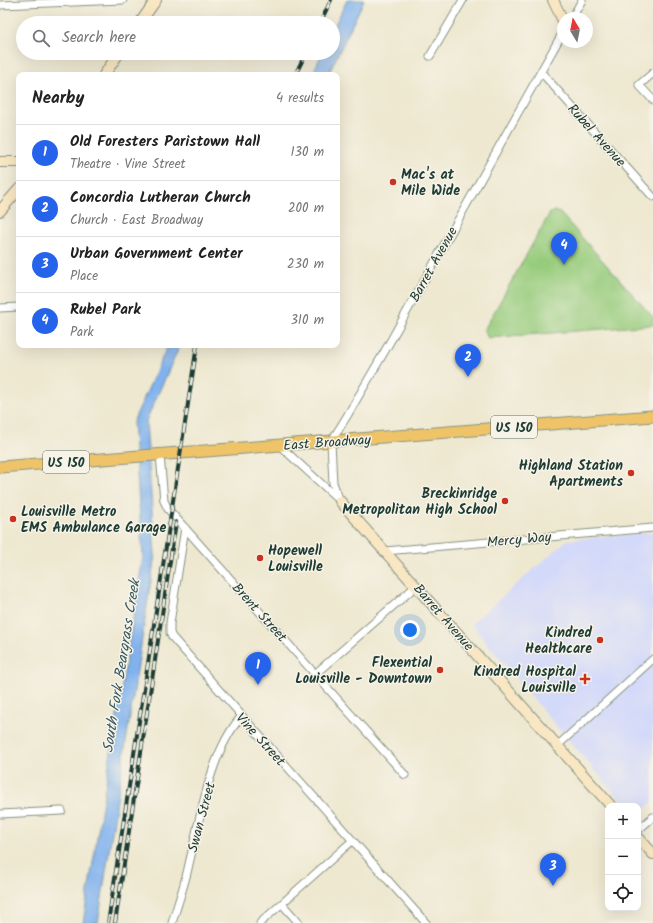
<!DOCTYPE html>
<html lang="en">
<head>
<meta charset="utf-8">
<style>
  :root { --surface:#fff; --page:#f2f2f2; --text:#222; --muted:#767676; --line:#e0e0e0; --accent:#2563eb }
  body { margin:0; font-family:Kalam,sans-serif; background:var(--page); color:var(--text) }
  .controls { position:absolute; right:12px; bottom:12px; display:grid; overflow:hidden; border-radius:8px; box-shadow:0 4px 16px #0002 }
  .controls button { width:36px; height:36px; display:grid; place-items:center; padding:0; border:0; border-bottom:1px solid var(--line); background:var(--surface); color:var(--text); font:20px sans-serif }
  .compass { position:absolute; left:557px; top:12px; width:36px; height:36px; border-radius:50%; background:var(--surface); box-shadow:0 4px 16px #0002; rotate:350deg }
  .you { position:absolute; left:410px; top:630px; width:14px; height:14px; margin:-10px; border:3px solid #fff; border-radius:50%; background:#1a73e8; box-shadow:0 0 0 6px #1a73e833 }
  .badge { display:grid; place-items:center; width:26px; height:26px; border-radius:50%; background:var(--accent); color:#fff; font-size:13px; font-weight:700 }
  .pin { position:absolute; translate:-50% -33px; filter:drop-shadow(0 1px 2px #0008) }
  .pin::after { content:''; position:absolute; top:21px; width:14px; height:12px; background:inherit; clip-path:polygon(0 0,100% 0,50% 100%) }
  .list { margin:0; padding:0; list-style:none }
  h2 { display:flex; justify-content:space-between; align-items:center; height:52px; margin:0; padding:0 16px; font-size:17px }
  h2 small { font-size:13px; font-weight:400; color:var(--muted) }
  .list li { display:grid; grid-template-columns:26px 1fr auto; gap:12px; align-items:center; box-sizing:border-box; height:56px; padding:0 16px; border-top:1px solid var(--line) }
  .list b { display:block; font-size:15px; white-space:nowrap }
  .list p { margin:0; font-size:13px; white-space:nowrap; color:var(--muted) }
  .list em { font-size:13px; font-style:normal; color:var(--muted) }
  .icon { flex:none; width:22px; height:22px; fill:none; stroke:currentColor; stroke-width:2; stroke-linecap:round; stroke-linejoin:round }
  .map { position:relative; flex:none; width:653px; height:923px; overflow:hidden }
  .search { position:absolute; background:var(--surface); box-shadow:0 4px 16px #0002; left:16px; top:16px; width:324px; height:44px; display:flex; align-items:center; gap:10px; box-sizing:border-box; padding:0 14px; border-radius:22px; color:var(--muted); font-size:15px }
  .panel { position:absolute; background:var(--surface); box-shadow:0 4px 16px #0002; left:16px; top:72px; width:324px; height:276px; border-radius:8px }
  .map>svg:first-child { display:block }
  .built { fill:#d3d9f9 }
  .green { fill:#98cc7d; stroke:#5c8458 }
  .water { fill:#81b2ed; stroke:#507890 }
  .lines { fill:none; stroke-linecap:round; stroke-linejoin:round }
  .street-casing { stroke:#869282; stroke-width:9 }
  .secondary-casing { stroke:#869282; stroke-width:12 }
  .primary-casing { stroke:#869282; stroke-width:13 }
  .street { stroke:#fff; stroke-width:7 }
  .secondary { stroke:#f9e7c3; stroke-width:10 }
  .primary { stroke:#efc469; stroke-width:11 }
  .rail-casing { stroke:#1f3d34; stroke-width:4 }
  .rail { stroke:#f7f3e8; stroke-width:2.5; stroke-dasharray:8; stroke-linecap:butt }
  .poi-dot { fill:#c8321e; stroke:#f7f3e8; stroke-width:1.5 }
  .labels { text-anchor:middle; stroke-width:3; stroke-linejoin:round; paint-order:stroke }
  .shield { fill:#f7f3e8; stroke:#60746a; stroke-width:1 }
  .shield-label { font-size:13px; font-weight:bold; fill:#1f3d34 }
  .street-label { font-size:14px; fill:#1f3d34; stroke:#f7f3e8 }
  .poi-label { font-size:14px; font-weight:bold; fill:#1f3d34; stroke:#f7f3e8; text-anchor:end }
  .water-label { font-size:15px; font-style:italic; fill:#385a62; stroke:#f7f3e8 }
</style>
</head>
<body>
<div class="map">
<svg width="653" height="923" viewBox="0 0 653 923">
  <rect width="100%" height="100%" fill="#f7f3e8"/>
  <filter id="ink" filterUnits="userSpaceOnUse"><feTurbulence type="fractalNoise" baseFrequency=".025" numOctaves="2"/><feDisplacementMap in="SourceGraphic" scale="8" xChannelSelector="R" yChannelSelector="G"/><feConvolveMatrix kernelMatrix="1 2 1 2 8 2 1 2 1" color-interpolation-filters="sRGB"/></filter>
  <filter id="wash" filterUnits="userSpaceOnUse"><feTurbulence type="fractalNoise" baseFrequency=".012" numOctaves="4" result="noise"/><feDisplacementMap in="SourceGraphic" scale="16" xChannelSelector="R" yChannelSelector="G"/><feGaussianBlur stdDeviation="0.9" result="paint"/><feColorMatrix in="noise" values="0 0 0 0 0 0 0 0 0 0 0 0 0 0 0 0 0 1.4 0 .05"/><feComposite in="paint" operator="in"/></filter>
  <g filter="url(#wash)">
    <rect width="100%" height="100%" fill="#eee8d0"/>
    <polygon class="built" points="653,532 653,801 638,815 638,806 626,806 562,733 471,624 567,540"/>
    <polygon class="green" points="555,211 560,213 653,317 653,325 488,338 484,330 550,213"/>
    <g class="water">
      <polygon points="347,0 364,0 328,75 312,75 322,53 333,53 333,29"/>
      <polygon points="168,345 180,345 146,421 155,555 98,923 83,923 143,557 133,422"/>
    </g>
  </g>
  <g filter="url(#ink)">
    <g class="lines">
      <g class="street-casing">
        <g id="street">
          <polyline points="0,5 123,0"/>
          <polyline points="572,18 582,0"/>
          <polyline points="430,56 463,0"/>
          <polyline points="541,72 653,197"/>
          <polyline points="653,73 639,85 653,100"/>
          <polyline points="0,308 19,307"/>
          <polyline points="280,446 337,498"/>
          <polyline points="160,455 164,501 168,509 405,775"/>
          <polyline points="340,501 333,483 331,442 347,416 386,349 563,32"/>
          <polyline points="185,528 170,623 170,633 172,637 426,923"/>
          <polyline points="385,551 653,528"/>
          <polyline points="315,674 416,586"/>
          <polyline points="557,746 653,659"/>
          <polyline points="0,814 62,811"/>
          <polyline points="638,830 653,817"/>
          <polyline points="282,904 299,923"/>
          <path d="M172 923C178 903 185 884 189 864 200 819 210 752 241 717"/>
          <polyline points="260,923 352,841"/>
        </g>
      </g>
      <g class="secondary-casing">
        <g id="secondary">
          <polyline points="553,0 563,21"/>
          <polyline points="140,23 156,0"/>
          <polyline points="104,75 119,53"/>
          <polyline points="0,162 19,162"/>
          <polyline points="0,211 19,189"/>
          <polyline points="340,501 611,806"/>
          <polyline points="638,837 653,854"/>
        </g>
      </g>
      <g class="primary-casing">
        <polyline id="primary" points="0,467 653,416"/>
      </g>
      <use href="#street" class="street"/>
      <use href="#secondary" class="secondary"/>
      <use href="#primary" class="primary"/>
      <g class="rail-casing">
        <g id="rail">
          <polyline points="320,23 331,0"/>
          <polyline points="295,75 306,53"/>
          <polyline points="108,923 197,345"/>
          <polyline points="115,923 176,522"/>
        </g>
      </g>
      <use href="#rail" class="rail"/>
    </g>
  </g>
  <g class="poi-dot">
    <circle cx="393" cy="182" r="4"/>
    <circle cx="631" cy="473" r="4"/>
    <circle cx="505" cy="501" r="4"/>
    <circle cx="13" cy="519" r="4"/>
    <circle cx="260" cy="558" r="4"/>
    <circle cx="600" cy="640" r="4"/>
    <circle cx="440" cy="670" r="4"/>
    <path d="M583 673h4v4h4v4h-4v4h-4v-4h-4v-4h4z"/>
  </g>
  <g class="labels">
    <g class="shield">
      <rect x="491" y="416" width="46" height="22" rx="3"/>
      <rect x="43" y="451" width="46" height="22" rx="3"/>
    </g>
    <g class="shield-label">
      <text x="514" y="432">US 150</text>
      <text x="66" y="467">US 150</text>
    </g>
    <g class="street-label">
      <text transform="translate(597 135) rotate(48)" y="5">Rubel Avenue</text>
      <text transform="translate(433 264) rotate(-61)" y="5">Barret Avenue</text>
      <text transform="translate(327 442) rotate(-4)" y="5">East Broadway</text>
      <text transform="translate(519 539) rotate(-5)" y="5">Mercy Way</text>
      <text transform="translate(260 612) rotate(48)" y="5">Brent Street</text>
      <text transform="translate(444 617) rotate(49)" y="5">Barret Avenue</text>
      <text transform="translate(261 739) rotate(48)" y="5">Vine Street</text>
      <text transform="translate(201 817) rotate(-75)" y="5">Swan Street</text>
    </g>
    <g class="poi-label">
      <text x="401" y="179" text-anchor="start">Mac's at<tspan x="401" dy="16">Mile Wide</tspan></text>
      <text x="623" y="470">Highland Station<tspan x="623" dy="16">Apartments</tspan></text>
      <text x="497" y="498">Breckinridge<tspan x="497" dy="16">Metropolitan High School</tspan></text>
      <text x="21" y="516" text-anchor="start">Louisville Metro<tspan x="21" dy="16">EMS Ambulance Garage</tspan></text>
      <text x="268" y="555" text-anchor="start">Hopewell<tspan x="268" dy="16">Louisville</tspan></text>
      <text x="592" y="637">Kindred<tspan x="592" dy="16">Healthcare</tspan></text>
      <text x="432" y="667">Flexential<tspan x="432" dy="16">Louisville - Downtown</tspan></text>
      <text x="576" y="676">Kindred Hospital<tspan x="576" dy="16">Louisville</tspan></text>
    </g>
    <g class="water-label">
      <text transform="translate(121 666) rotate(-81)" y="5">South Fork Beargrass Creek</text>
    </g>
  </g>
</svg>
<div class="controls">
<button>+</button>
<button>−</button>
<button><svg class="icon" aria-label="locate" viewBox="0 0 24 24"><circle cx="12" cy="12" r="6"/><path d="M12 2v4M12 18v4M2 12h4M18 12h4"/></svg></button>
</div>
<svg class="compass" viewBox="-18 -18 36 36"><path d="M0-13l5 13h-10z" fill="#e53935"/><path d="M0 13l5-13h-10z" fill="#767676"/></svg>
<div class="you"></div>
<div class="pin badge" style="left:258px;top:685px">1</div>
<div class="pin badge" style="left:468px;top:377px">2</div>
<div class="pin badge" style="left:553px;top:886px">3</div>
<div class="pin badge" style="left:564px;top:265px">4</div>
<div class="search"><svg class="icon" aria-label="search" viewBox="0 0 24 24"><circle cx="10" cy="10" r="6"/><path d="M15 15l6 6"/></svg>Search here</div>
<section class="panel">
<h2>Nearby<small>4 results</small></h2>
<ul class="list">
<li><span class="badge">1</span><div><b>Old Foresters Paristown Hall</b><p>Theatre · Vine Street</p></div><em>130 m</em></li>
<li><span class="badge">2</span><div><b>Concordia Lutheran Church</b><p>Church · East Broadway</p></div><em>200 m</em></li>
<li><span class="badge">3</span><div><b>Urban Government Center</b><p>Place</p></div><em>230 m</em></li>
<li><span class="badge">4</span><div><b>Rubel Park</b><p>Park</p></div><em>310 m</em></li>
</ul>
</section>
</div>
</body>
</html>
